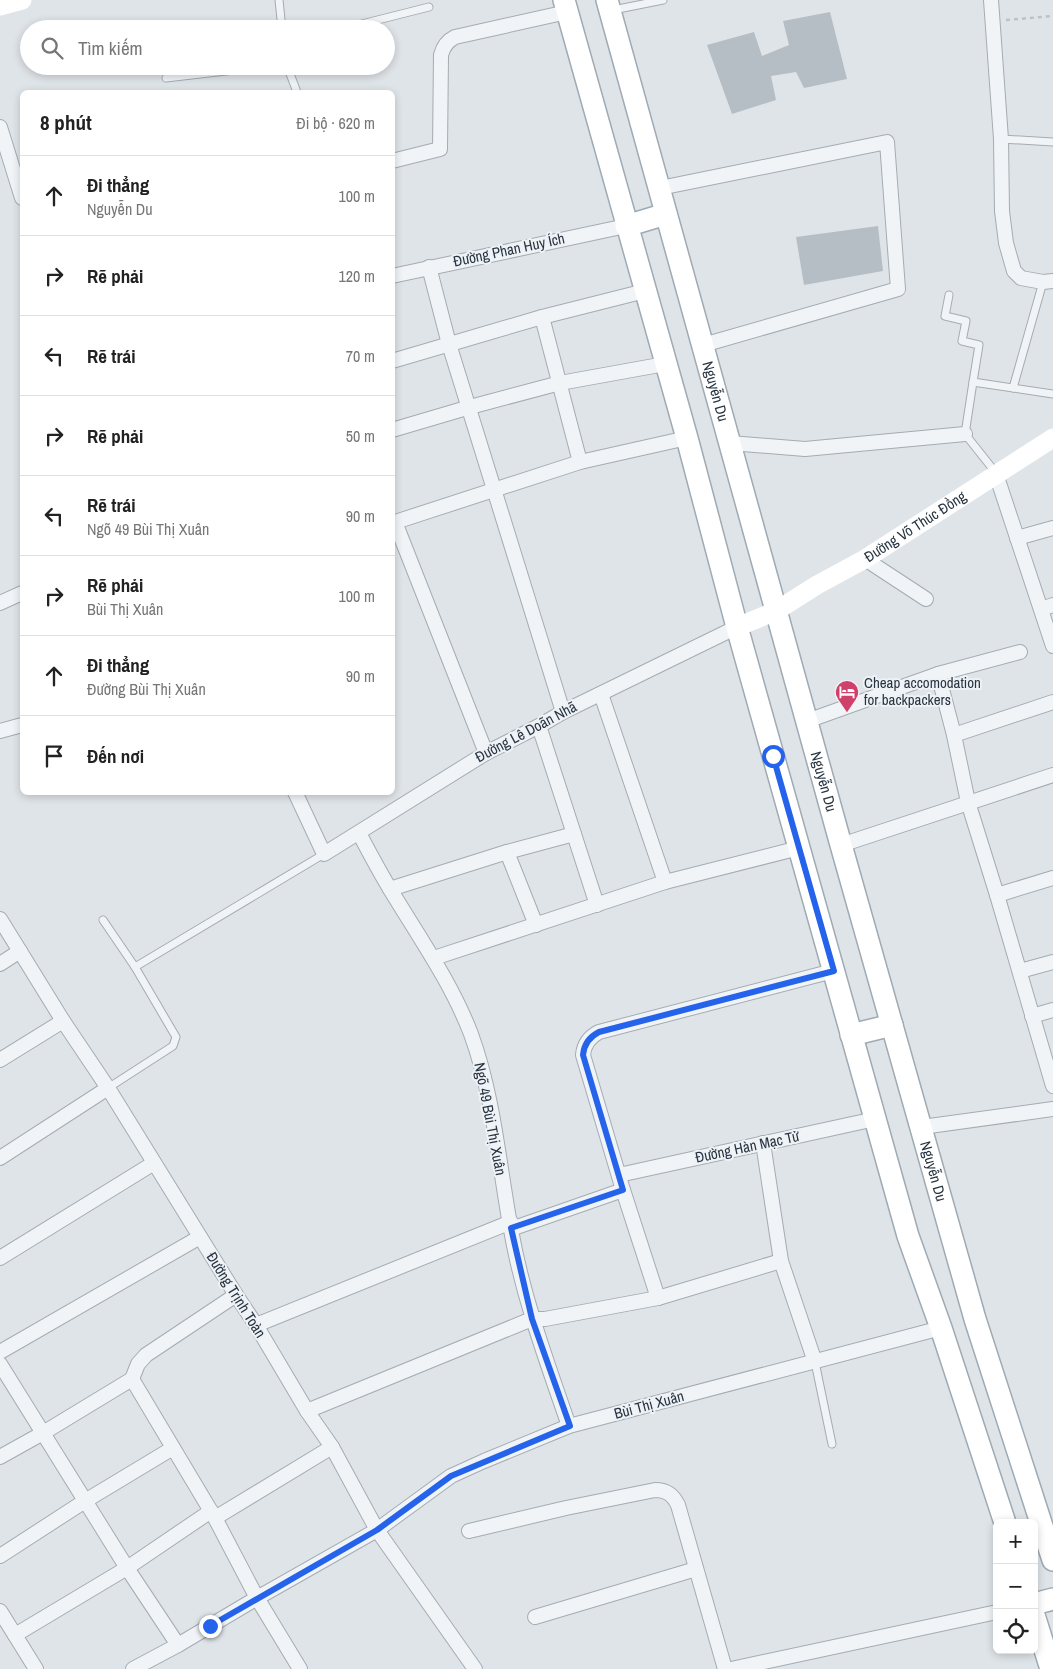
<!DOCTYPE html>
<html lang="vi">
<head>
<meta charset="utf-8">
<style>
  :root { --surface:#fff; --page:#f6f6f6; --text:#222; --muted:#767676; --line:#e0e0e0 }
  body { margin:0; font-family:"Archivo Narrow",sans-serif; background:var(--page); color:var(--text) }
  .controls { position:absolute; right:15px; bottom:15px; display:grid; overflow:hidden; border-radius:8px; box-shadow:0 2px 8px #0003 }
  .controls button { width:45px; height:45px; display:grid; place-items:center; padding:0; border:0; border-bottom:1px solid var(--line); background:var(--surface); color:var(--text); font:25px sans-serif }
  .stop { position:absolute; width:15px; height:15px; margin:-11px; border:4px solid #2563eb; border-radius:50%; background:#fff }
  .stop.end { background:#2563eb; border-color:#fff; box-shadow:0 1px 5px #0008 }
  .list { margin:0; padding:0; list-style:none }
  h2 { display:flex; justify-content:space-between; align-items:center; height:65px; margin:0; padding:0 20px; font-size:21px }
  h2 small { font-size:16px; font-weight:400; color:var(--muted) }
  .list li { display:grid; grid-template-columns:32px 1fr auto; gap:15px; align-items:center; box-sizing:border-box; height:80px; padding:0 20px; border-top:1px solid var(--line) }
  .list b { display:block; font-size:19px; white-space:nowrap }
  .list p { margin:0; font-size:16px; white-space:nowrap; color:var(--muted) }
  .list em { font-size:16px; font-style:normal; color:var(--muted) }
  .icon { flex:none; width:28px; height:28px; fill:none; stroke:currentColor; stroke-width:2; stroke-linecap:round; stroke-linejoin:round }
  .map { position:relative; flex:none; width:1053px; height:1669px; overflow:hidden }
  .search { position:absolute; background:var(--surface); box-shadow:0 2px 8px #0003; left:20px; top:20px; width:375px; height:55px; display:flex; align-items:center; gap:12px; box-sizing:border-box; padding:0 18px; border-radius:28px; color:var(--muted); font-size:19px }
  .panel { position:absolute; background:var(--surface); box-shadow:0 2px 8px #0003; left:20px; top:90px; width:375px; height:705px; border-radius:8px }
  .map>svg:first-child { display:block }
  .building { fill:#b6bec5 }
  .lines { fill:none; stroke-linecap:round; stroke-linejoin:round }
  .lane-casing { stroke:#a4acb2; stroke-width:9 }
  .street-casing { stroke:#a4acb2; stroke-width:16 }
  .primary-casing { stroke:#9eaab4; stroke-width:24 }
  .path { stroke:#bcc2c7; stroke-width:2.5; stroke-dasharray:4 4; stroke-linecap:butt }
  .lane { stroke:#f1f4f7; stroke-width:7 }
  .street { stroke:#f1f4f7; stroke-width:14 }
  .secondary { stroke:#fff; stroke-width:19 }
  .primary { stroke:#fff; stroke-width:21 }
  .route { stroke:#2563eb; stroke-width:6 }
  .labels { text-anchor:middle; stroke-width:4; stroke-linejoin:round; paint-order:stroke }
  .street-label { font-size:15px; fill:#273440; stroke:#eef2f6 }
  .poi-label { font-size:15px; fill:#273440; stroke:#eef2f6; text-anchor:start }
</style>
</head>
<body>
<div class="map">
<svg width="1053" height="1669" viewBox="0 0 1053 1669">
  <rect width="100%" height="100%" fill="#dfe4e8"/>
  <g class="building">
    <polygon points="830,12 847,79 804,88 796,72 771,76 776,100 732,114 707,45 754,32 762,56 789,45 783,21"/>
    <polygon points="878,226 883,271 804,285 796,237"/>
  </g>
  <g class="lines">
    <g class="lane-casing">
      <g id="lane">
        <polyline points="279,0 282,29"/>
        <polyline points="613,10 663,0"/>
        <polyline points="342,29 429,7"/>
        <polyline points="287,66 297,92"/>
        <polyline points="166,78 268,66"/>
        <polyline points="1001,139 1053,142"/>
        <polyline points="949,295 945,316 966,321 962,341 979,345 973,382"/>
        <polyline points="1013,388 1043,282"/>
        <polyline points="996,473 965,434 973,382 1053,394"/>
        <polyline points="103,920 135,967 176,1037 173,1046 108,1088"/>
        <polyline points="135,967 324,854"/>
        <polyline points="815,1362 832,1444"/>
      </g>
    </g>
    <g class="street-casing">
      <g id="street">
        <polyline points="991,0 1001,139 1002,211 1006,243 1014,271 1021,278 1043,282 1053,281"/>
        <polyline points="0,127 22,198"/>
        <path d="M392 161 440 149 441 55C443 47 447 41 455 37L567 12"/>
        <polyline points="660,188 887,142 898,289 703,345"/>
        <polyline points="429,267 449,344 563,712"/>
        <polyline points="392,276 626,226"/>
        <polyline points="542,317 580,462"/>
        <polyline points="392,361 542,317 645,291"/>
        <polyline points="392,430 470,407 560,383 665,364"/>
        <polyline points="730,443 805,449 965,434"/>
        <polyline points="996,474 1053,646"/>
        <polyline points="395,522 486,753"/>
        <polyline points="392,523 580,462 687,438"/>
        <polyline points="1017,538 1053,528"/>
        <polyline points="865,559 926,599"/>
        <polyline points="0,603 22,593"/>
        <polyline points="1041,609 1053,605"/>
        <polyline points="938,674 954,735"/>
        <polyline points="601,694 665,882"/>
        <polyline points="1053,702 954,735 968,802 997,895 1053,1086"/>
        <polyline points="807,721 938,674 1020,652"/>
        <polyline points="539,726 597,905"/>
        <polyline points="0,731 22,725"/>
        <polyline points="295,792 324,854 486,753 539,726 563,712 737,627"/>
        <path d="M359 833C369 852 379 871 390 889 419 937 451 982 471 1034 494 1097 499 1166 511 1230 523 1298 547 1362 569 1426"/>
        <polyline points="841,845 1053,775"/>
        <polyline points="507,852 536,925"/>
        <polyline points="390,889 507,852 574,834"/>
        <polyline points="997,895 1053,878"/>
        <polyline points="0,919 63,1021 108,1088 236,1295 256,1325 307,1411 332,1447 377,1530 475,1669"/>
        <polyline points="434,958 665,882 799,848"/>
        <polyline points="0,964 20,951"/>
        <polyline points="1020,971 1053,962"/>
        <polyline points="1032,1016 1053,1010"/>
        <polyline points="0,1060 63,1021"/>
        <polyline points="922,1127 1053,1109"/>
        <polyline points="763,1143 781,1261 815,1362"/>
        <polyline points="0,1158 108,1088"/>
        <polyline points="619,1175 875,1119"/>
        <polyline points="511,1229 623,1190"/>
        <polyline points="0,1258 154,1163"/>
        <path d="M658 1298 623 1190 583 1055C584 1044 589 1037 599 1032L833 971"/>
        <polyline points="256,1325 511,1222"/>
        <polyline points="0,1352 200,1237"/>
        <polyline points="0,1364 127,1568 178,1645"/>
        <polyline points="132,1379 215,1518 257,1598 300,1669"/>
        <polyline points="307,1411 532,1319 545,1319 658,1298 781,1261"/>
        <polyline points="0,1457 43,1433 132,1379 138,1364 146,1355 236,1295"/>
        <polyline points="215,1518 332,1447"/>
        <path d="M469 1531 566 1508 655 1490C667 1490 673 1495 678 1505L725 1669"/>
        <polyline points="0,1556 85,1501 173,1448"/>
        <polyline points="0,1611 36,1669"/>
        <polyline points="535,1617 696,1569"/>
        <polyline points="15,1635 127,1568 211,1511"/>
        <polyline points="133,1669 178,1645 257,1598 377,1530 451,1476 484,1461 569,1426 941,1328"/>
        <polyline points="731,1669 997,1612"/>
      </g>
    </g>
    <g class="primary-casing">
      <g id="primary">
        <polyline points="564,0 687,438 737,627 908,1236 941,1328 1005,1523"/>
        <path id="s2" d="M607 0 841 845 975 1319 1053 1560"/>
        <polyline points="626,226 666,214"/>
        <polyline points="851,1035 892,1025"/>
        <polyline points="1034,1604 1053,1599"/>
        <polyline points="1034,1615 1051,1669"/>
      </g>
    </g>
    <polyline class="path" points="1006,20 1053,16"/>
    <use href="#lane" class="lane"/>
    <use href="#street" class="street"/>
    <g class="secondary">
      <polyline points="0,6 22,0"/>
      <path id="s1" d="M737 627 776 611 817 585 865 559 1053 438"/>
    </g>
    <use href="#primary" class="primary"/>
  </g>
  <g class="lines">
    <path class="route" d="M210 1626 377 1530 451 1476 570 1426 532 1319 511 1228 623 1190 583 1055C584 1044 589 1037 599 1032L834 971 773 756"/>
  </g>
  <defs>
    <g id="hotel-pin" transform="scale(1.25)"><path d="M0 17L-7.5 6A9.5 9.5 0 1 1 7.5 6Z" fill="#d0416a" stroke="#eef2f6"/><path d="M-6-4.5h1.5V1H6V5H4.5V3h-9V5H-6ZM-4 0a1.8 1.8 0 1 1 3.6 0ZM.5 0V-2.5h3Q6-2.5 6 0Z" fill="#fff"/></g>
  </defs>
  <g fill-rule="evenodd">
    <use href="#hotel-pin" x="847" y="692"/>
  </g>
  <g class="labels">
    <g class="street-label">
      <text transform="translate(509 250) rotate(-12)" y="5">Đường Phan Huy Ích</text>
      <text dy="5" stroke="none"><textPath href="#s2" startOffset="406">Nguyễn Du</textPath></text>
      <text dy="5" stroke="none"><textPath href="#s1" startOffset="205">Đường Võ Thúc Đồng</textPath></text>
      <text transform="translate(526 732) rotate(-28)" y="5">Đường Lê Doãn Nhã</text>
      <text dy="5" stroke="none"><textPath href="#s2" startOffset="811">Nguyễn Du</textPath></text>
      <text transform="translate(490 1119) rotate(79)" y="5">Ngõ 49 Bùi Thị Xuân</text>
      <text transform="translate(747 1147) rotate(-12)" y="5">Đường Hàn Mạc Tử</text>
      <text dy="5" stroke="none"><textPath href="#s2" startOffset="1216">Nguyễn Du</textPath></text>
      <text transform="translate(236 1295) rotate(58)" y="5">Đường Trịnh Toàn</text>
      <text transform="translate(649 1405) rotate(-15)" y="5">Bùi Thị Xuân</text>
    </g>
    <g class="poi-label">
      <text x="864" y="688">Cheap accomodation<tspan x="864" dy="17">for backpackers</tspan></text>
    </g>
  </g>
</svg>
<div class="controls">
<button>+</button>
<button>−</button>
<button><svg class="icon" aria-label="locate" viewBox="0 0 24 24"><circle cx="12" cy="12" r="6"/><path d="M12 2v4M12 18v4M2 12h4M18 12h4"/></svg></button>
</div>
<div class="stop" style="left:773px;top:756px"></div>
<div class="stop end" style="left:210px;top:1626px"></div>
<div class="search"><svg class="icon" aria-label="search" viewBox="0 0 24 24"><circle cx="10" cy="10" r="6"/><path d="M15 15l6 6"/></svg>Tìm kiếm</div>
<section class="panel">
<h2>8 phút<small>Đi bộ · 620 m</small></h2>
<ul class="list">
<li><svg class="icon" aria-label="ahead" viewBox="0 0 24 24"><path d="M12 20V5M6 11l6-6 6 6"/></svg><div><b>Đi thẳng</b><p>Nguyễn Du</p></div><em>100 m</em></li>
<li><svg class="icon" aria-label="right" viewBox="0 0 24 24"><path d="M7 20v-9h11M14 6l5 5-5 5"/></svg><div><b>Rẽ phải</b></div><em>120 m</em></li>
<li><svg class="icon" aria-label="left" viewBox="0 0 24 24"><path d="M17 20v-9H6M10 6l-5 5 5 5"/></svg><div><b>Rẽ trái</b></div><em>70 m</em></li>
<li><svg class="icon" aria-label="right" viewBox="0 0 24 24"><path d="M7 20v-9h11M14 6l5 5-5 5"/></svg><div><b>Rẽ phải</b></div><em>50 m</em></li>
<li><svg class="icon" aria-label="left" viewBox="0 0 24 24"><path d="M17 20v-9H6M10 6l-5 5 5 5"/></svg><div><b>Rẽ trái</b><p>Ngõ 49 Bùi Thị Xuân</p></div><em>90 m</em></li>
<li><svg class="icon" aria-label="right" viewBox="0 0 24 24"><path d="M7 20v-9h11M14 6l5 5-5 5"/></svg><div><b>Rẽ phải</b><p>Bùi Thị Xuân</p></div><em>100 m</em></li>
<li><svg class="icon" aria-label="ahead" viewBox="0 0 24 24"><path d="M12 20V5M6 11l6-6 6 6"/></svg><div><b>Đi thẳng</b><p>Đường Bùi Thị Xuân</p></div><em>90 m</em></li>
<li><svg class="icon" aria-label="arrive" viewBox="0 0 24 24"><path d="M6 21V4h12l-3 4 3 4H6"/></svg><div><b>Đến nơi</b></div></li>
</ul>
</section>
</div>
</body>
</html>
